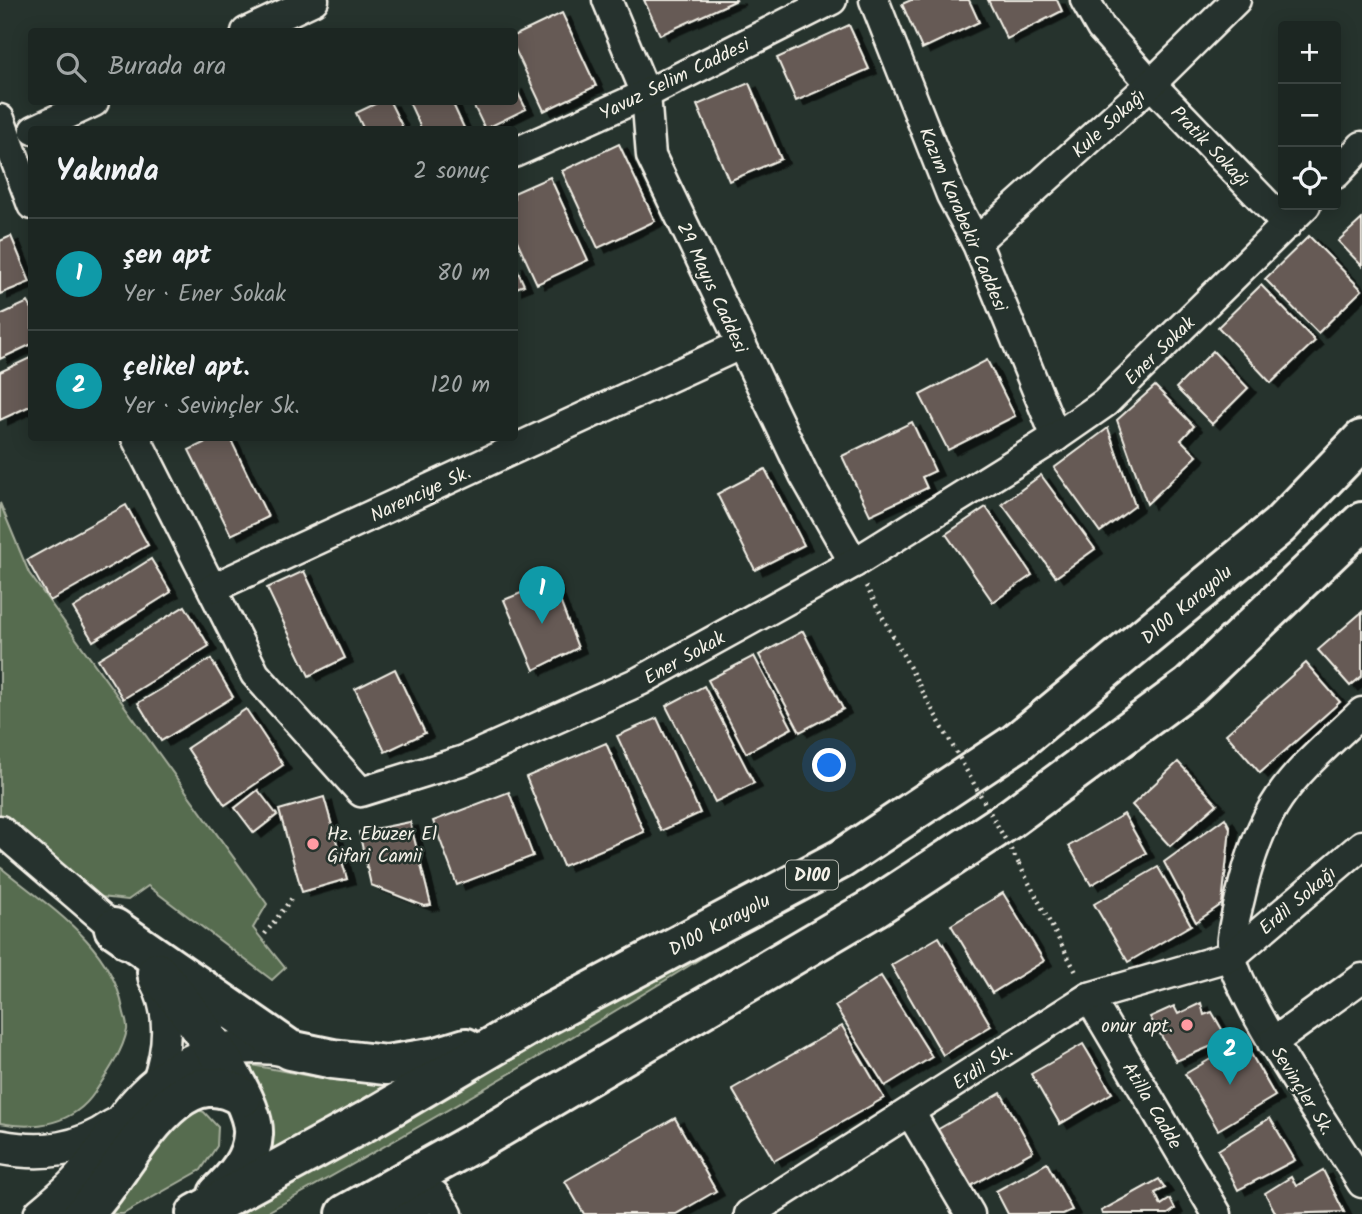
<!DOCTYPE html>
<html lang="tr">
<head>
<meta charset="utf-8">
<style>
  :root { --surface:#1c2622; --page:#29322f; --text:#f1f3f6; --muted:#a0a5a5; --line:#3a4340; --accent:#b45309 }
  body { margin:0; font-family:Kalam,sans-serif; background:var(--page); color:var(--text) }
  .controls { position:absolute; right:21px; top:21px; display:grid; overflow:hidden; border-radius:7px; box-shadow:0 4px 18px #0003 }
  .controls button { width:63px; height:63px; display:grid; place-items:center; padding:0; border:0; border-bottom:2px solid var(--line); background:var(--surface); color:var(--text); font:35px sans-serif }
  .you { position:absolute; left:830px; top:766px; width:24px; height:24px; margin:-18px; border:5px solid #fff; border-radius:50%; background:#1a73e8; box-shadow:0 0 0 10px #1a73e833 }
  .badge { display:grid; place-items:center; width:46px; height:46px; border-radius:50%; background:var(--accent); color:#fff; font-size:23px; font-weight:700 }
  .pin { position:absolute; translate:-50% -58px; filter:drop-shadow(0 2px 4px #0008) }
  .pin::after { content:''; position:absolute; top:37px; width:24px; height:21px; background:inherit; clip-path:polygon(0 0,100% 0,50% 100%) }
  .list { margin:0; padding:0; list-style:none }
  h2 { display:flex; justify-content:space-between; align-items:center; height:91px; margin:0; padding:0 28px; font-size:30px }
  h2 small { font-size:23px; font-weight:400; color:var(--muted) }
  .list li { display:grid; grid-template-columns:46px 1fr auto; gap:21px; align-items:center; box-sizing:border-box; height:112px; padding:0 28px; border-top:2px solid var(--line) }
  .list b { display:block; font-size:26px; white-space:nowrap }
  .list p { margin:0; font-size:23px; white-space:nowrap; color:var(--muted) }
  .list em { font-size:23px; font-style:normal; color:var(--muted) }
  .icon { flex:none; width:38px; height:38px; fill:none; stroke:currentColor; stroke-width:2; stroke-linecap:round; stroke-linejoin:round }
  .map { position:relative; flex:none; width:1362px; height:1214px; overflow:hidden }
  .search { position:absolute; background:var(--surface); box-shadow:0 4px 18px #0003; left:28px; top:28px; width:490px; height:77px; display:flex; align-items:center; gap:18px; box-sizing:border-box; padding:0 24px; border-radius:7px; color:var(--muted); font-size:26px }
  .panel { position:absolute; background:var(--surface); box-shadow:0 4px 18px #0003; left:28px; top:126px; width:490px; height:315px; border-radius:7px }
  .map>svg:first-child { display:block }
  .green { fill:#576c50; stroke:#a6ae9c; stroke-width:2 }
  .building { fill:#665a54; stroke:#f4f1e8; stroke-width:2; filter:url(#shadow) }
  .lines { fill:none; stroke-linecap:round; stroke-linejoin:round }
  .minor-casing { stroke:#f4f1e8; stroke-width:33 }
  .tertiary-casing { stroke:#f4f1e8; stroke-width:38 }
  .trunk-casing { stroke:#f4f1e8; stroke-width:44 }
  .path { stroke:#f4f1e8; stroke-width:4.5; stroke-dasharray:2 5; stroke-linecap:butt }
  .minor { stroke:#26332d; stroke-width:28 }
  .tertiary { stroke:#26332d; stroke-width:33 }
  .trunk { stroke:#26332d; stroke-width:38 }
  .path-bridge { stroke:#f4f1e8; stroke-width:4.5; stroke-dasharray:2 5; stroke-linecap:butt }
  .poi-dot { fill:#ff9aa2; stroke:#26332d; stroke-width:2.5 }
  .labels { text-anchor:middle; stroke-width:5; stroke-linejoin:round; paint-order:stroke }
  .shield { fill:#26332d; stroke:#b6b8b0; stroke-width:2 }
  .shield-label { font-size:18px; font-weight:bold; fill:#f4f1e8 }
  .street-label { font-size:19px; fill:#f4f1e8; stroke:#26332d }
  .poi-label { font-size:19px; fill:#f4f1e8; stroke:#26332d; text-anchor:start }
</style>
</head>
<body>
<div class="map">
<svg width="1362" height="1214" viewBox="0 0 1362 1214">
  <defs>
    <filter id="shadow"><feDropShadow dx="8" dy="4.5" stdDeviation="0" flood-color="#0009"/></filter>
  </defs>
  <rect width="100%" height="100%" fill="#26332d"/>
  <filter id="ink" filterUnits="userSpaceOnUse"><feTurbulence type="fractalNoise" baseFrequency=".0143" numOctaves="2"/><feDisplacementMap in="SourceGraphic" scale="14" xChannelSelector="R" yChannelSelector="G"/><feConvolveMatrix kernelMatrix="1 2 1 2 8 2 1 2 1" color-interpolation-filters="sRGB"/></filter>
  <g filter="url(#ink)">
    <g class="green">
      <polygon points="0,503 29,573 267,904 253,928 285,968 272,980 148,886 128,900 91,896 0,815"/>
      <path d="M0 867C48 906 111 944 123 1009 124 1015 128 1024 127 1030 123 1051 107 1074 95 1092 74 1124 36 1130 0 1123Z"/>
      <path d="M804 893C628 1007 447 1112 264 1214H223Z"/>
      <polygon points="215,1058 315,1077 414,1078 236,1179 246,1158"/>
      <polygon points="187,1105 204,1112 218,1127 217,1146 201,1170 123,1214 86,1214"/>
    </g>
    <g class="building">
      <polygon points="644,0 737,0 660,35"/>
      <polygon points="911,0 969,0 979,22 922,49 902,4"/>
      <polygon points="988,0 1057,0 1062,11 1007,39"/>
      <polygon points="562,13 596,86 544,111 514,47 514,36"/>
      <polygon points="849,25 869,69 796,101 777,58"/>
      <polygon points="749,83 781,159 729,181 697,105"/>
      <polygon points="514,85 526,109 485,129 472,102 514,102"/>
      <polygon points="379,102 390,102 404,130 364,130 356,113"/>
      <polygon points="409,102 452,102 465,130 422,130"/>
      <polygon points="619,144 655,221 598,248 562,171"/>
      <polygon points="550,177 588,260 537,284 514,234 514,193"/>
      <polygon points="1362,219 1362,266 1338,241"/>
      <polygon points="11,236 30,282 0,294 0,241"/>
      <polygon points="1309,236 1362,290 1318,333 1265,279"/>
      <polygon points="514,263 524,285 514,289"/>
      <polygon points="1261,285 1315,341 1271,383 1218,327"/>
      <polygon points="28,302 32,309 32,344 0,359 0,315"/>
      <polygon points="1213,351 1248,388 1212,424 1176,388"/>
      <polygon points="32,357 32,405 0,420 0,372"/>
      <polygon points="987,360 1015,416 948,450 920,395"/>
      <polygon points="1155,386 1194,426 1181,440 1197,456 1147,504 1117,420"/>
      <polygon points="912,422 935,471 922,477 927,488 870,515 842,456"/>
      <polygon points="1108,428 1135,506 1100,532 1054,468"/>
      <polygon points="214,438 230,438 268,517 231,535 189,450"/>
      <polygon points="765,469 804,545 755,570 717,494"/>
      <polygon points="1041,475 1095,549 1056,577 1002,504"/>
      <polygon points="126,505 148,545 50,601 27,560"/>
      <polygon points="986,507 1032,575 993,602 946,534"/>
      <polygon points="151,559 171,592 93,641 73,608"/>
      <polygon points="304,571 345,658 309,676 267,588"/>
      <polygon points="552,580 578,648 534,670 504,600"/>
      <polygon points="185,606 209,646 123,699 98,659"/>
      <polygon points="1362,612 1362,676 1350,686 1318,650"/>
      <polygon points="803,631 843,709 800,732 759,655"/>
      <polygon points="754,656 792,728 746,753 708,680"/>
      <polygon points="211,659 233,697 161,741 138,703"/>
      <polygon points="1306,663 1340,702 1260,773 1226,734"/>
      <polygon points="395,669 425,733 385,752 355,689"/>
      <polygon points="704,686 754,783 715,802 666,706"/>
      <polygon points="246,709 283,765 225,805 187,748"/>
      <polygon points="657,718 700,813 661,831 617,736"/>
      <polygon points="606,743 644,832 563,866 526,777"/>
      <polygon points="1178,762 1217,804 1170,846 1132,805"/>
      <polygon points="258,790 277,815 254,833 235,808"/>
      <polygon points="509,792 533,856 457,885 433,821"/>
      <polygon points="324,797 347,879 302,892 279,810"/>
      <polygon points="1124,814 1146,853 1091,885 1069,846"/>
      <polygon points="1225,818 1230,828 1222,904 1196,922 1164,862"/>
      <polygon points="410,822 431,905 424,906 371,885 359,832"/>
      <polygon points="1158,867 1191,925 1128,962 1094,904"/>
      <polygon points="1003,893 1044,961 992,993 951,925"/>
      <polygon points="939,937 991,1026 943,1055 891,965"/>
      <polygon points="881,976 932,1057 885,1086 835,1006"/>
      <polygon points="1201,1003 1204,1015 1212,1012 1224,1033 1217,1036 1219,1043 1176,1061 1150,1017 1174,1006 1178,1014"/>
      <polygon points="842,1026 884,1098 774,1161 732,1089"/>
      <polygon points="1243,1040 1275,1096 1218,1130 1185,1074"/>
      <polygon points="1083,1044 1112,1093 1060,1124 1031,1074"/>
      <polygon points="1001,1093 1033,1151 967,1188 935,1131"/>
      <polygon points="675,1118 716,1191 676,1214 584,1214 565,1181"/>
      <polygon points="1270,1118 1295,1160 1238,1190 1218,1150"/>
      <polygon points="1047,1163 1072,1210 1063,1214 1008,1214 996,1191"/>
      <polygon points="1323,1170 1344,1212 1276,1214 1265,1193 1291,1177 1296,1186"/>
      <polygon points="1159,1179 1165,1188 1155,1193 1161,1205 1170,1199 1175,1209 1168,1214 1102,1214 1101,1211"/>
    </g>
    <g class="lines">
      <g class="minor-casing">
        <g id="minor">
          <polyline points="607,0 646,94 651,156 804,475 854,563"/>
          <polyline points="874,0 951,195 977,244 1056,437"/>
          <polyline points="1085,0 1101,28 1151,84 1287,225"/>
          <polyline points="246,32 314,0"/>
          <polyline points="0,119 32,205"/>
          <polyline points="34,130 94,102"/>
          <polyline points="514,153 646,94 832,0"/>
          <polyline points="1336,174 1362,146"/>
          <polyline points="976,242 1151,84 1236,0"/>
          <polyline points="136,438 255,674 361,792 464,760 640,681 854,563 1056,437 1105,403 1306,205"/>
          <polyline points="213,588 740,345"/>
          <path d="M1362 712C1293 777 1263 798 1241 894 1237 912 1229 938 1232 957 1235 975 1247 994 1255 1011 1287 1070 1326 1126 1362 1183"/>
          <polyline points="0,830 114,928 126,944"/>
          <path d="M153 979C172 1013 168 1049 156 1084"/>
          <polyline points="1089,997 1217,1214"/>
          <polyline points="1272,1043 1362,978"/>
          <polyline points="910,1112 970,1214"/>
          <polyline points="399,1214 435,1195 448,1214"/>
          <polyline points="749,1214 1089,997 1232,956 1362,845"/>
        </g>
      </g>
      <g class="tertiary-casing">
        <g id="tertiary">
          <path d="M0 1147C42 1155 79 1151 114 1126"/>
          <path d="M41 1214C55 1202 69 1191 81 1177 101 1154 115 1127 135 1104 174 1059 232 1038 290 1050"/>
        </g>
      </g>
      <g class="trunk-casing">
        <g id="trunk">
          <polyline points="114,928 290,1050 333,1059 386,1065 437,1057 466,1048"/>
          <path d="M157 972C183 1002 256 1097 253 1134 252 1159 235 1178 218 1194"/>
          <path d="M83 1214C125 1175 173 1051 242 1097"/>
          <polyline points="196,1214 370,1119 543,1017 841,859 1016,743 1279,526 1362,440"/>
          <polyline points="346,1214 482,1138 875,907 1011,818 1190,686 1362,522"/>
        </g>
      </g>
      <g class="path">
        <polyline points="866,586 932,709"/>
        <polyline points="1019,864 1077,974"/>
        <polyline points="265,934 292,898"/>
      </g>
      <use href="#minor" class="minor"/>
      <use href="#tertiary" class="tertiary"/>
      <use href="#trunk" class="trunk"/>
      <polyline class="path-bridge" points="932,709 1019,864"/>
    </g>
  </g>
  <g class="poi-dot">
    <circle cx="313" cy="844" r="7"/>
    <circle cx="1187" cy="1025" r="7"/>
  </g>
  <g class="labels">
    <rect class="shield" x="786" y="860.5" width="52" height="29" rx="5"/>
    <g class="shield-label">
      <text x="812" y="881">D100</text>
    </g>
    <g class="street-label">
      <text transform="translate(674 78) rotate(-26)" y="7">Yavuz Selim Caddesi</text>
      <text transform="translate(1108 123) rotate(-42)" y="7">Kule Sokağı</text>
      <text transform="translate(1211 146) rotate(46)" y="7">Pratik Sokağı</text>
      <text transform="translate(964 219) rotate(67)" y="7">Kazım Karabekir Caddesi</text>
      <text transform="translate(713 287) rotate(65)" y="7">29 Mayıs Caddesi</text>
      <text transform="translate(1159 350) rotate(-44)" y="7">Ener Sokak</text>
      <text transform="translate(420 493) rotate(-25)" y="7">Narenciye Sk.</text>
      <text transform="translate(1186 604) rotate(-40)" y="7">D100 Karayolu</text>
      <text transform="translate(684 657) rotate(-29)" y="7">Ener Sokak</text>
      <text transform="translate(1297 900) rotate(-40)" y="7">Erdil Sokağı</text>
      <text transform="translate(719 924) rotate(-28)" y="7">D100 Karayolu</text>
      <text transform="translate(982 1066) rotate(-33)" y="7">Erdil Sk.</text>
      <text transform="translate(1303 1090) rotate(58)" y="7">Sevinçler Sk.</text>
      <text transform="translate(1153 1105) rotate(59)" y="7">Atilla Cadde</text>
    </g>
    <g class="poi-label">
      <text x="327" y="840">Hz. Ebuzer El<tspan x="327" dy="22">Gifari Camii</tspan></text>
      <text x="1173" y="1032" text-anchor="end">onur apt.</text>
    </g>
  </g>
</svg>
<div class="controls">
<button>+</button>
<button>−</button>
<button><svg class="icon" aria-label="locate" viewBox="0 0 24 24"><circle cx="12" cy="12" r="6"/><path d="M12 2v4M12 18v4M2 12h4M18 12h4"/></svg></button>
</div>
<div class="you"></div>
<div class="pin badge" style="left:542px;top:624px;background:#0f9aa8">1</div>
<div class="pin badge" style="left:1230px;top:1085px;background:#0f9aa8">2</div>
<div class="search"><svg class="icon" aria-label="search" viewBox="0 0 24 24"><circle cx="10" cy="10" r="6"/><path d="M15 15l6 6"/></svg>Burada ara</div>
<section class="panel">
<h2>Yakında<small>2 sonuç</small></h2>
<ul class="list">
<li><span class="badge" style="background:#0f9aa8">1</span><div><b>şen apt</b><p>Yer · Ener Sokak</p></div><em>80 m</em></li>
<li><span class="badge" style="background:#0f9aa8">2</span><div><b>çelikel apt.</b><p>Yer · Sevinçler Sk.</p></div><em>120 m</em></li>
</ul>
</section>
</div>
</body>
</html>
